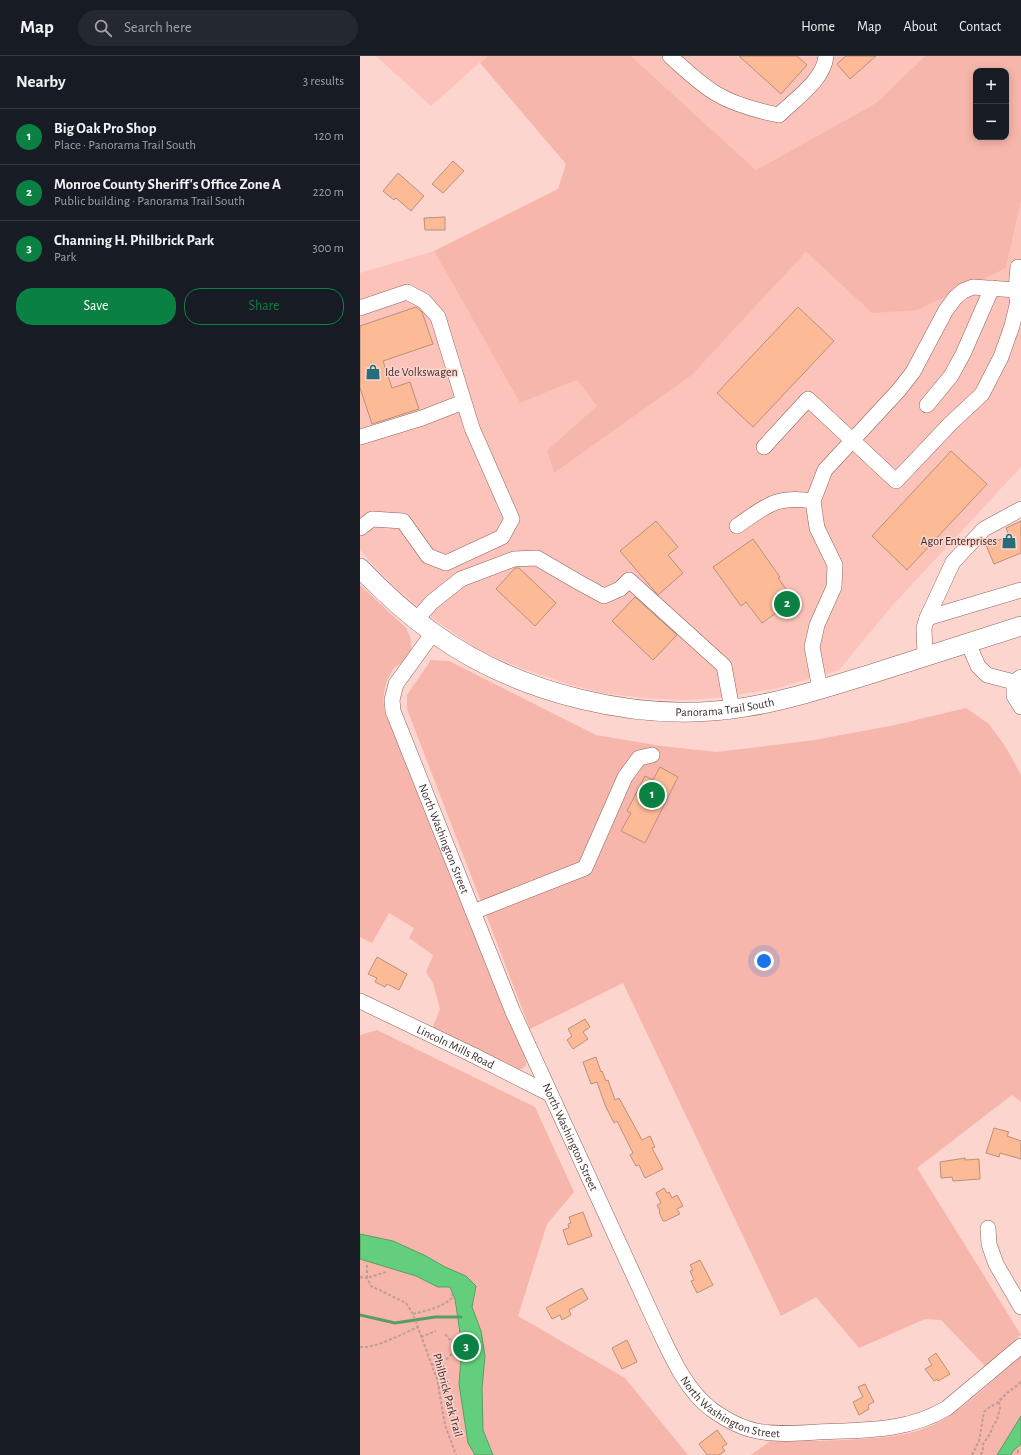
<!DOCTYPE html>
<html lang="en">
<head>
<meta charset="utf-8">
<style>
  :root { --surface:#171b24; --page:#242831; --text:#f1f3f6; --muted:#9ea1a6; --line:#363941; --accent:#0b8043 }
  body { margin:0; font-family:"Alegreya Sans",sans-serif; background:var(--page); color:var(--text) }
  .controls { position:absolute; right:12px; top:12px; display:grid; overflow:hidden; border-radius:8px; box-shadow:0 2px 10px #0003 }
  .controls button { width:36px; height:36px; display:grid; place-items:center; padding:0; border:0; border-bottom:1px solid var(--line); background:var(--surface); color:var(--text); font:20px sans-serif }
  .you { position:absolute; left:404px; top:905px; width:14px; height:14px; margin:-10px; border:3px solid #fff; border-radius:50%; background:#1a73e8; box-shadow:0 0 0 6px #1a73e833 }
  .badge { display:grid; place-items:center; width:26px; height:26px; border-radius:50%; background:var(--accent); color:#fff; font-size:13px; font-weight:700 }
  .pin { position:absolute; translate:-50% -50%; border:2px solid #fff; box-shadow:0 1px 4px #0006 }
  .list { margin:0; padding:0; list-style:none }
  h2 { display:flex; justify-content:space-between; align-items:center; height:52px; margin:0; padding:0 16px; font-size:17px }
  h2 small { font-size:13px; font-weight:400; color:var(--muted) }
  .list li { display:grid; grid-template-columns:26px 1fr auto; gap:12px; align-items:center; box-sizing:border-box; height:56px; padding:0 16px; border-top:1px solid var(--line) }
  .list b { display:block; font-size:15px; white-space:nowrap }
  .list p { margin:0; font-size:13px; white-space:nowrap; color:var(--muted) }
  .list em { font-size:13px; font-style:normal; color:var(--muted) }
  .actions { display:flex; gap:8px; padding:12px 16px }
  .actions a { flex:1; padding:9px 0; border:1px solid var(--accent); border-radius:16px; text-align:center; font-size:14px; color:var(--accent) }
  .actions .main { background:var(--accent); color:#fff }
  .icon { flex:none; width:22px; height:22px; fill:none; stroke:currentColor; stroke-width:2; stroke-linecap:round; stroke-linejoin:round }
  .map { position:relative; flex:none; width:661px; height:1399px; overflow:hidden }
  header { display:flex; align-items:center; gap:24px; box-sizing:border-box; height:56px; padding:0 20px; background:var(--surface); border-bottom:1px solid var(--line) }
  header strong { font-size:19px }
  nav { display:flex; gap:22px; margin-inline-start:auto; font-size:14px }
  .search { width:280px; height:36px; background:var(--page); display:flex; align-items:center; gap:10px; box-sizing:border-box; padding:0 14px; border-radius:22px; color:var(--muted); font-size:15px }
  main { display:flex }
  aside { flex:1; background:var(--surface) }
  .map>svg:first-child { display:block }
  .built { fill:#fcc3ba }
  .green { fill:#f7b6ab; fill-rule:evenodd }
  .water { fill:#63cf7d; stroke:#589e64 }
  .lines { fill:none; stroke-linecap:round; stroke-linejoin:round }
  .stream { stroke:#589e64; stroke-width:3 }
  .building { fill:#fdba96; stroke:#b8917b }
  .minor-casing { stroke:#8e635c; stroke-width:16 }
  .major-casing { stroke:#8e635c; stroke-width:20 }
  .path { stroke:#bd9d97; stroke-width:2; stroke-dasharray:3 2; stroke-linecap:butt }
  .minor { stroke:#fff; stroke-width:15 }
  .major { stroke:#fff; stroke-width:19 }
  .labels { text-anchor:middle; stroke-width:3; stroke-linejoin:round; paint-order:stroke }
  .poi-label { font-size:12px; fill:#3f2c29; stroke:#fcd5ce; text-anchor:start }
  .street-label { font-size:12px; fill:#3f2c29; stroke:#fcd5ce }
</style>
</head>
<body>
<header>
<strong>Map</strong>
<div class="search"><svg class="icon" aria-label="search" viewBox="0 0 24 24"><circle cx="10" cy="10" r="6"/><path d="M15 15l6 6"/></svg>Search here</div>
<nav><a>Home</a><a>Map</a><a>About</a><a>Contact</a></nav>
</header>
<main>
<aside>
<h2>Nearby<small>3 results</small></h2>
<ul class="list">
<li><span class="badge">1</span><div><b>Big Oak Pro Shop</b><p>Place · Panorama Trail South</p></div><em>120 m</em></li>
<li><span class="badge">2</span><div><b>Monroe County Sheriff's Office Zone A</b><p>Public building · Panorama Trail South</p></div><em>220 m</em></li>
<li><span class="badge">3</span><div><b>Channing H. Philbrick Park</b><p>Park</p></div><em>300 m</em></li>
</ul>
<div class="actions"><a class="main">Save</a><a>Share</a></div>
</aside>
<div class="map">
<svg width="661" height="1399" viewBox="0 0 661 1399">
  <rect width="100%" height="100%" fill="#fcd5ce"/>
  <g class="built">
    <polygon points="16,0 127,0 71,50"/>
    <polygon points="271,0 565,0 516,47 396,114"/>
    <polygon points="661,145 661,411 532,550 479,614 414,633 356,642 322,644 285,642 243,637 208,628 161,612 123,596 95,578 70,560 38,534 21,517 0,494 0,217 74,195 160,347 217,324 237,350 187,394 333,318 446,196 512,257 646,212"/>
  </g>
  <g class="green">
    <path d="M127 0H271L396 114 516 47 565 0H661V145L646 212 557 254 512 257 446 196 333 318 194 417 187 394 237 350 217 324 160 347 74 195 198 133 206 108 120 7ZM616 15H646V81H616Z"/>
    <path d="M0 529 46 572C53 584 54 597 43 606 40 608 37 609 35 611 24 625 20 645 27 662 29 666 33 671 36 675L167 1002C167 1009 165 1012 158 1014L72 973 80 953 73 927 66 916 73 899 49 882 54 872 29 857 12 887 0 881Z"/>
    <polygon points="71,604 89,605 236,679 301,690 357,696 454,684 535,669 606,652 629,668 647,693 661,719 661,1046 652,1039 557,1112 661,1279 626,1311 581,1264 565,1263 499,1292 456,1241 421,1260 263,927 170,973 47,653 47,639"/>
    <polygon points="17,974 175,1051 214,1136 187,1168 158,1260 265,1322 328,1399 0,1399 0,979"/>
    <path d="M661 1299V1399H391L413 1383C437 1386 459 1385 483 1384 517 1382 553 1382 584 1363 610 1347 637 1320 661 1299Z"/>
  </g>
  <g class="water">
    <polygon points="0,1178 33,1185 66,1200 85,1211 106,1220 116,1230 112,1251 121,1275 125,1300 122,1332 123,1374 133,1399 115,1399 108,1387 99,1328 102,1290 95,1243 90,1231 78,1231 56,1220 0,1203"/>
    <polygon points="661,1360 661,1388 653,1395 651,1399 637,1399"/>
  </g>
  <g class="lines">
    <polyline class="stream" points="0,1259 35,1267 75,1261 101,1261"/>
  </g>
  <g class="building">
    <polygon points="379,0 437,0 447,9 421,38"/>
    <polygon points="486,0 516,0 490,23 477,8"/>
    <polygon points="93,105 104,115 83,137 72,128"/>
    <polygon points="38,117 64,140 51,155 36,142 34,144 23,135"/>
    <polygon points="85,161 85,174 65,174 64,162"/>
    <polygon points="56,251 62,256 73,288 23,305 32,332 50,326 59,353 12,368 0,332 0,270"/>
    <polygon points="438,251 474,285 393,371 357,337"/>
    <polygon points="591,395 627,428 547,514 512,480"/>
    <polygon points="296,465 318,491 308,499 323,517 298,539 260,495"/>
    <polygon points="661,465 661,497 634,508 626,489 649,480 646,472"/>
    <polygon points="393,483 420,521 418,522 434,544 402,567 386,546 381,550 353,511"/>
    <polygon points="155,512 159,512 196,547 175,570 136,533"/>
    <polygon points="275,541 317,579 293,604 252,565"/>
    <polygon points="300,711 318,721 285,787 261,775 271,757 267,755 285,720 293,724"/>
    <polygon points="17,901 47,918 39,934 27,928 25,931 15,926 17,922 8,918"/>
    <polygon points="225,963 230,971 223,976 228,983 213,993 207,984 212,980 208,973"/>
    <polygon points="236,1001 241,1016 242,1015 246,1025 248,1024 255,1044 259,1042 282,1084 290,1080 295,1091 292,1092 303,1113 285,1122 279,1109 276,1110 270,1099 273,1097 257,1065 254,1067 245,1049 237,1026 231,1028 223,1006"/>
    <polygon points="634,1072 649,1076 647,1080 661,1085 661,1103 640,1097 639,1101 626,1097"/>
    <polygon points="605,1102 605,1104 619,1103 620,1123 593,1125 592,1121 581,1122 580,1106"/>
    <polygon points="304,1132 307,1137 309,1136 312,1142 317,1139 323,1150 317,1153 320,1158 305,1165 303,1165 299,1156 300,1155 297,1149 301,1147 296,1137"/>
    <polygon points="223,1156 232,1180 208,1189 203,1174 209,1172 208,1168 211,1167 209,1161"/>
    <polygon points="340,1204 353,1229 337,1237 331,1225 334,1224 330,1215 333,1214 330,1209"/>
    <polygon points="222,1232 228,1243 209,1254 211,1259 202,1264 200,1259 192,1263 186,1252"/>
    <polygon points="267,1284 277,1306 262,1313 252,1292"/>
    <polygon points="576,1297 590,1318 578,1325 577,1323 574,1325 565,1313 572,1309 568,1303"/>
    <polygon points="505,1328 514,1346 508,1349 509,1353 499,1359 493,1346 503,1341 498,1331"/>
    <polygon points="357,1374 367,1388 362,1391 365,1395 359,1399 347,1399 339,1388"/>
  </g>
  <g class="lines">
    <g class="minor-casing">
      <g id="minor">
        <path d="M310 0C324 13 339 27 355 37 373 48 399 55 419 59 435 43 464 24 466 0"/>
        <polyline points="657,243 656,234 658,211 661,212"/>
        <polyline points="0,252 47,236 64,245 78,261 112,372 152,463 142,481 86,507 68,500 43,465 12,463 0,472"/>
        <polyline points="567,349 591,320 603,298 632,232"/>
        <polyline points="0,381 62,362 103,346"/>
        <polyline points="404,391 448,343 536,425 590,368 622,338 641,301 652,270 658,245"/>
        <path d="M377 470C406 450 416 439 453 445"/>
        <polyline points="567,562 661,534"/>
        <polyline points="56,564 72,546 101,523 154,503 177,502 220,527 244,540 260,533 269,524 364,610 372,653"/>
        <path id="s1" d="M73 577 36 628 32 644 33 655 153 956 297 1270C311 1299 325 1333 351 1353 365 1363 381 1372 397 1375 417 1379 438 1377 458 1376 503 1374 547 1376 587 1352L661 1290"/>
        <polyline points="608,587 618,610 627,619 654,626 661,621"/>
        <polyline points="565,600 564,572 567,562 593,506 624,473 661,453"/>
        <polyline points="654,626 654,640 661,651"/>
        <polyline points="460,633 452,591 457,569 474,531 475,509 457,472 453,445 465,414 539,334 553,316 586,254 595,242 603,235 613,231 656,234"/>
        <polyline points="113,856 225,812 265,721 279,702 292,699"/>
        <path id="s2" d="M0 945 113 999 190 1038"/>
        <polyline points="628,1172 629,1188 636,1208 661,1251"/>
      </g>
    </g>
    <g class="major-casing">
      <g id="major">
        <path id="s3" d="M0 512C22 535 46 557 72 576 157 638 282 669 386 651 429 644 472 630 514 617 563 601 612 586 661 570"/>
      </g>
    </g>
    <g class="path">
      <polyline points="7,1209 7,1222 26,1216"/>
      <polyline points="0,1221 7,1222 11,1230 46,1247 53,1258 77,1323 85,1369 96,1399"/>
      <path d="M53 1258C67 1254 82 1252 93 1241L91 1236"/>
      <polyline points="61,1281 76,1275"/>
      <path d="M0 1291C16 1293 43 1277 58 1271"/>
      <polyline points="72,1309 88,1302 96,1293 94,1288 84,1277"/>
      <polyline points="78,1332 89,1327"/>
      <polyline points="658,1394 658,1399"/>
      <polyline points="612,1399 619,1385 624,1356 631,1350 636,1348 647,1337 659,1328 661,1324"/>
      <polyline points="621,1399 623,1393 623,1388 630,1378 633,1370 637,1364 640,1352 639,1348 640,1344"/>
    </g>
    <use href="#minor" class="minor"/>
    <use href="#major" class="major"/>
  </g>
  <defs>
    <g id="shop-bare" transform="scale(1.2)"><path d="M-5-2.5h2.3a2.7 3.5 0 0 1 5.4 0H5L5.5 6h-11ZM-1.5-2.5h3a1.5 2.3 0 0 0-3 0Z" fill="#256e79" stroke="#fcd5ce" stroke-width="2.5" paint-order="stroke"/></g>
  </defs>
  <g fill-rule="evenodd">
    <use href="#shop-bare" x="13" y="316"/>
    <use href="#shop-bare" x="649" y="485"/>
  </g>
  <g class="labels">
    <g class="poi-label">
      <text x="25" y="320">Ide Volkswagen</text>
      <text x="637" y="489" text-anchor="end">Agor Enterprises</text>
    </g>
    <g class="street-label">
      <text dy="4" stroke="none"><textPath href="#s3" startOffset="406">Panorama Trail South</textPath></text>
      <text dy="4" stroke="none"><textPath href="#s1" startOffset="228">North Washington Street</textPath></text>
      <text dy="4" stroke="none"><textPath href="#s2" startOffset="106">Lincoln Mills Road</textPath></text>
      <text dy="4" stroke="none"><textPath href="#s1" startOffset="552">North Washington Street</textPath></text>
      <text transform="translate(88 1339) rotate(75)" y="4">Philbrick Park Trail</text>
      <text dy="4" stroke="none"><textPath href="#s1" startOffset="876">North Washington Street</textPath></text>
    </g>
  </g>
</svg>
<div class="controls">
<button>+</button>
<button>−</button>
</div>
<div class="you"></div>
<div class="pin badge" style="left:292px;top:739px">1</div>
<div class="pin badge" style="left:427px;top:548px">2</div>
<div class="pin badge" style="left:106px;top:1291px">3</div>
</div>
</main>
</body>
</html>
